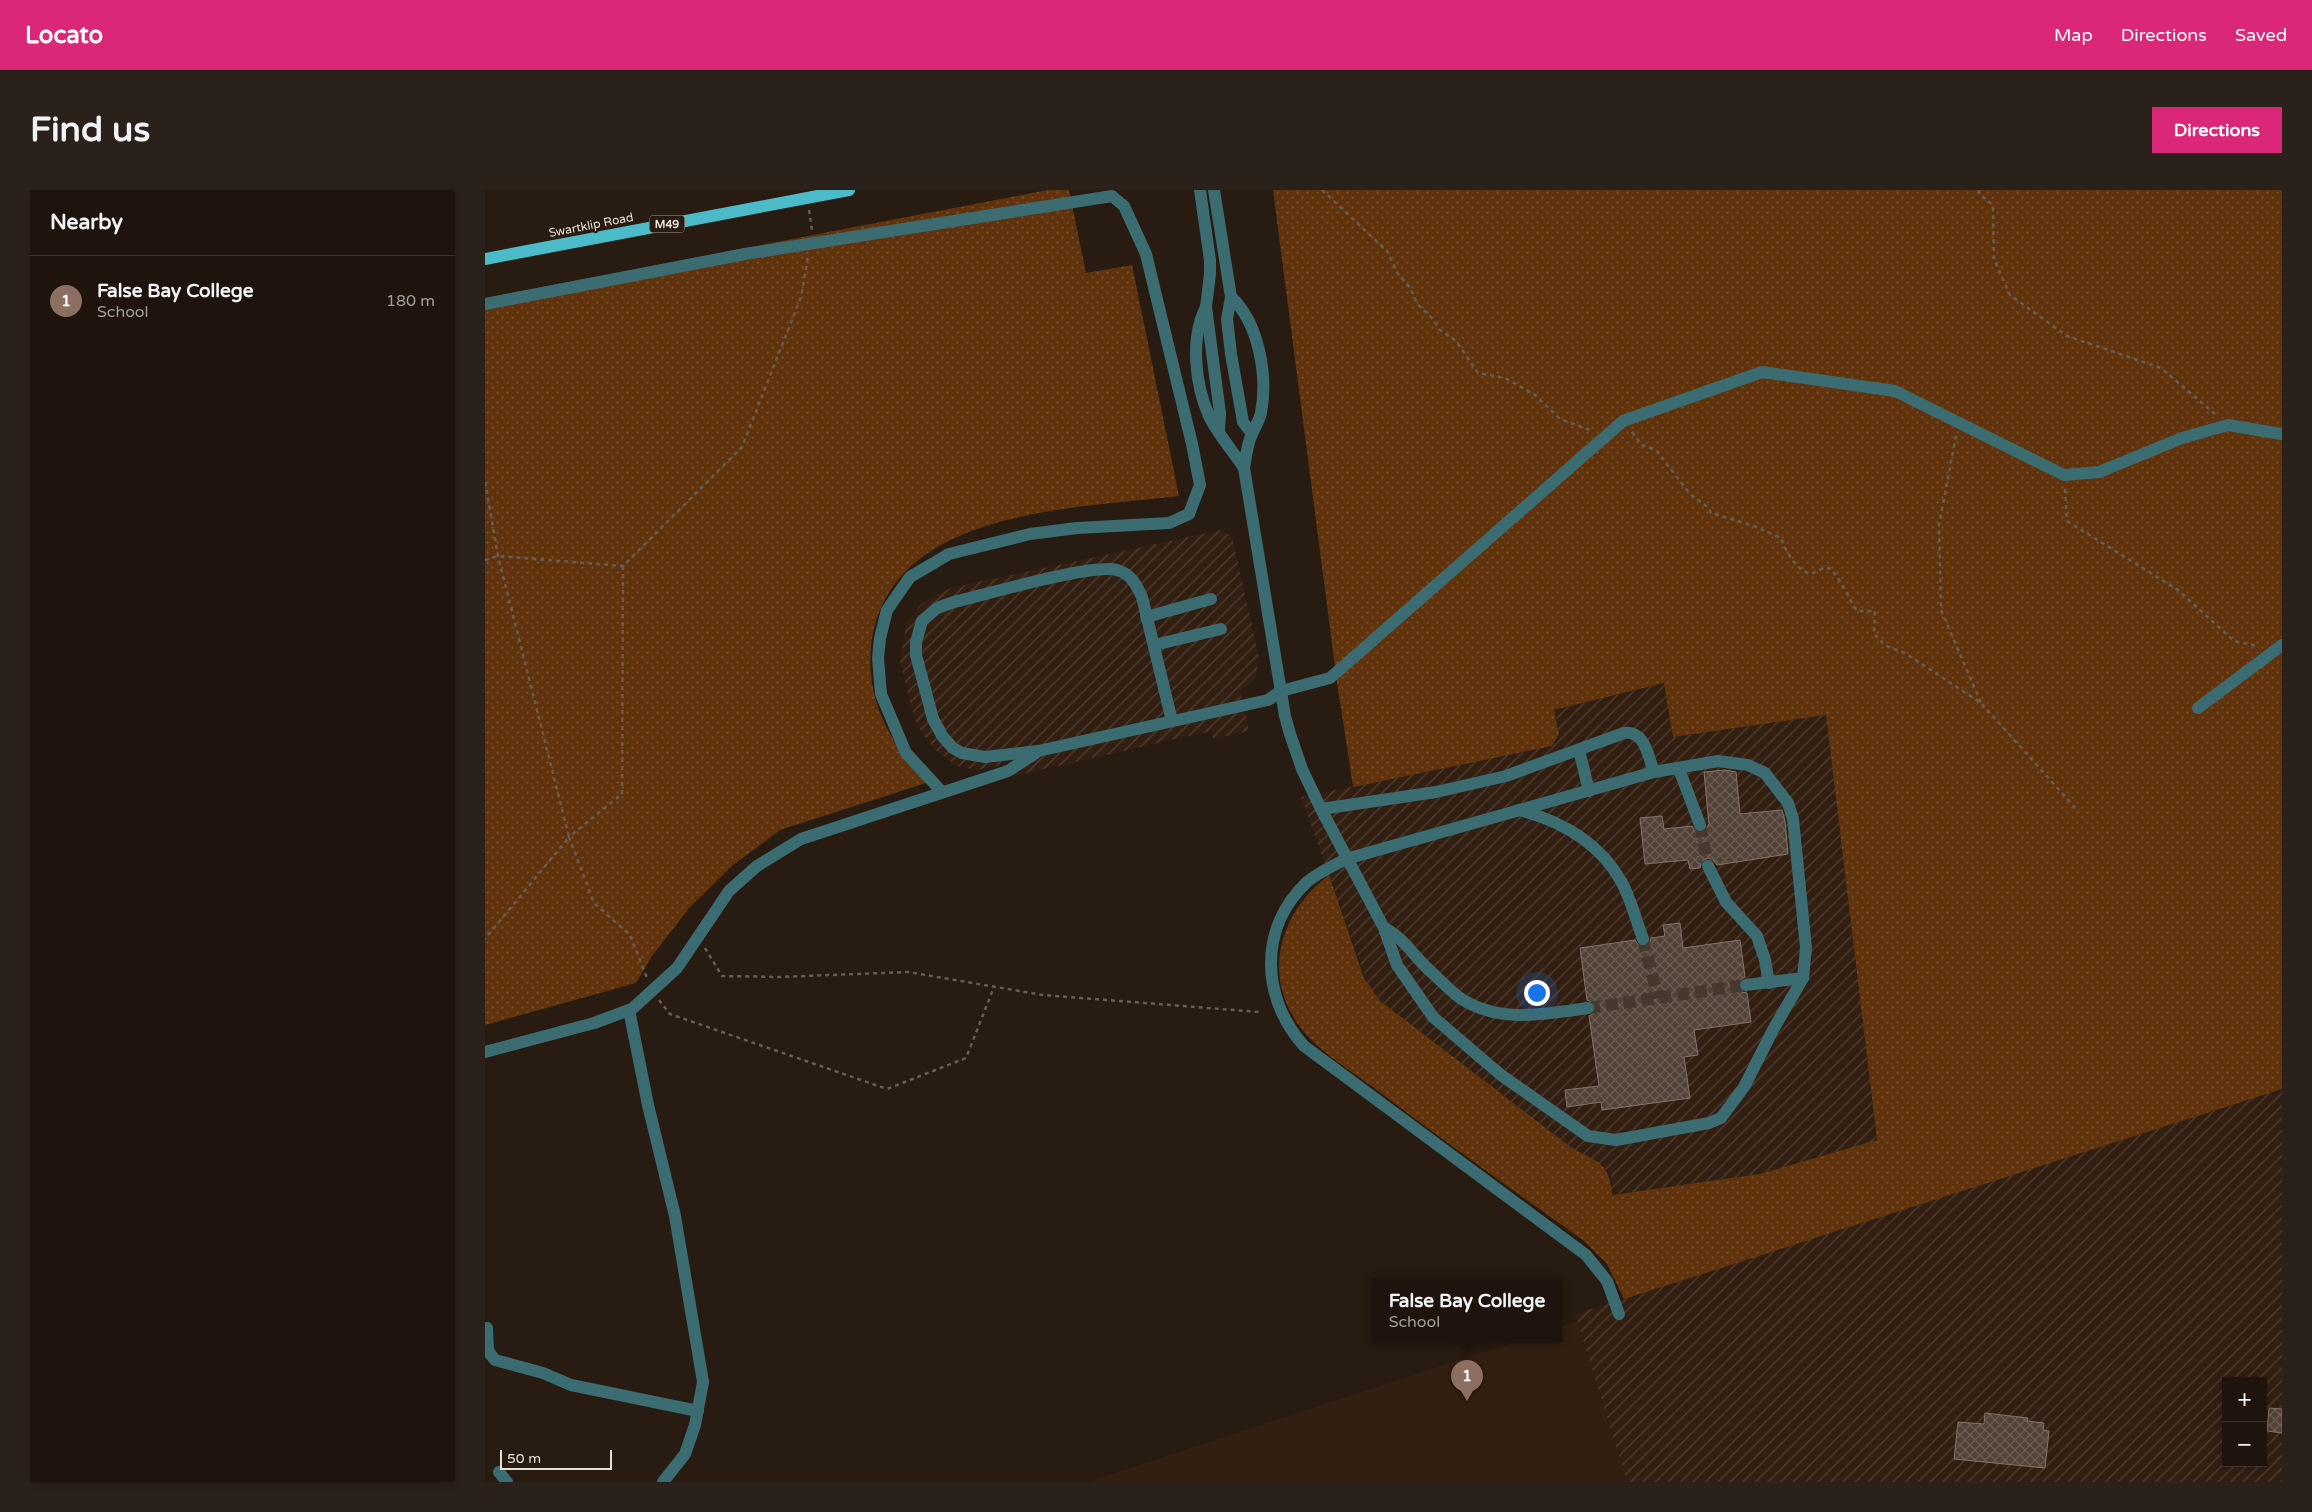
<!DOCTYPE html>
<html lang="en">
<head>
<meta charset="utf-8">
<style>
  :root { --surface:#1e140d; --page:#2b211b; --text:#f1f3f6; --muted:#a19e9d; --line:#3c332e; --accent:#db2777 }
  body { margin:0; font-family:"Varela Round",sans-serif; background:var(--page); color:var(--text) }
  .controls { position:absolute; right:15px; bottom:15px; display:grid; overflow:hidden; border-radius:0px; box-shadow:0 2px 8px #0003 }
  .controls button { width:45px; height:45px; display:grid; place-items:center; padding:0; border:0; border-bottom:1px solid var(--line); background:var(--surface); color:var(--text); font:25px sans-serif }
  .scale { position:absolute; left:15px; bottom:12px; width:112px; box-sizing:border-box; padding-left:5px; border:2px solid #e9e0d9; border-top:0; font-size:14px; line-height:18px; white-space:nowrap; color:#e9e0d9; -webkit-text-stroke:4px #281b11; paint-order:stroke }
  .you { position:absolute; left:1051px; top:802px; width:18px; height:18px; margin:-12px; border:4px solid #fff; border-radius:50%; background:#1a73e8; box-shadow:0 0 0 8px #1a73e833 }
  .badge { display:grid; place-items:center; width:32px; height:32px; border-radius:50%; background:var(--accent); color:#fff; font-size:16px; font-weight:700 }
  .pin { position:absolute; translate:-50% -41px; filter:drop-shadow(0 1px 2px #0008) }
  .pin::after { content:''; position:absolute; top:26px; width:18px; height:15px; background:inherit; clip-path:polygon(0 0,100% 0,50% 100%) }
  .popup { position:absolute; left:887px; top:1088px; width:190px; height:65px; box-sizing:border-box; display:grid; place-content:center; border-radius:0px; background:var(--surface); filter:drop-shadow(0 1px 4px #0005); font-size:16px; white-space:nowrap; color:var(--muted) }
  .popup b { font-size:19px; color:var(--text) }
  .popup::after { content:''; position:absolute; left:50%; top:100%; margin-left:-10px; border:10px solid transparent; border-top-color:var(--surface) }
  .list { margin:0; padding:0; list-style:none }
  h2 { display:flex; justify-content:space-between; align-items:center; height:65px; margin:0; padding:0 20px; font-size:21px }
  h2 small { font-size:16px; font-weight:400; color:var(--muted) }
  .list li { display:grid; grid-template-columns:32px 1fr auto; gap:15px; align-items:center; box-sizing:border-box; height:90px; padding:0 20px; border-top:1px solid var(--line) }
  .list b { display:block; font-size:19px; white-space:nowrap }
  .list p { margin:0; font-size:16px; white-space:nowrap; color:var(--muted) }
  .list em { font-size:16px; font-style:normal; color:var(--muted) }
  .map { position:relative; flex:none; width:1797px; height:1292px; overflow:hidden; border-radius:0px }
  header { display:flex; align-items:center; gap:30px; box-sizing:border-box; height:70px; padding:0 25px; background:var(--accent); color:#fff }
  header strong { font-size:24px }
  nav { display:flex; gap:28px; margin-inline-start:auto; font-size:18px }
  .intro { display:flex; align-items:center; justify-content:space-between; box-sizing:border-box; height:120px; padding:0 30px }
  h1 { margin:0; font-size:35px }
  .button { padding:12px 22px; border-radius:0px; background:var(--accent); color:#fff; font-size:18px; font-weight:700 }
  main { display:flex; gap:30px; padding:0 30px }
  aside { flex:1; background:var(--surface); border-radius:0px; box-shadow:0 2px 8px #0003 }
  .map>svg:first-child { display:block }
  .built { fill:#321f12 }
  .industrial { fill:url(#industrial-furrows); fill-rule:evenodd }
  .grass { fill:url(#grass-dots) }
  .building { fill:url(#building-cross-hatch); stroke:#847367 }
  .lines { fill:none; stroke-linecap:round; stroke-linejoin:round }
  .minor-tunnel { stroke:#45392f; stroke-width:12; stroke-dasharray:12 6; stroke-linecap:butt }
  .path { stroke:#685d54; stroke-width:2.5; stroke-dasharray:4 4; stroke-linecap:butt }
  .minor { stroke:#3b6c72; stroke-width:12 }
  .major { stroke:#4cbbc9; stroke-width:12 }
  .labels { text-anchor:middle; stroke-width:4.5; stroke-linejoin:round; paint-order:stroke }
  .shield { fill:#281b11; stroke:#afa59d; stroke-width:1 }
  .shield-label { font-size:11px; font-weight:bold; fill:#e9e0d9 }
  .street-label { font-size:12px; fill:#e9e0d9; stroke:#281b11 }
</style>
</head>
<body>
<header>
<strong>Locato</strong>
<nav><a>Map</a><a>Directions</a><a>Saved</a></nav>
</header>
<div class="intro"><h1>Find us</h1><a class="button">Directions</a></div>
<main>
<aside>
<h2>Nearby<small></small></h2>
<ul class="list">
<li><span class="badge" style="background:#8d6e63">1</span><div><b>False Bay College</b><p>School</p></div><em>180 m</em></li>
</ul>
</aside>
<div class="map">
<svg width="1797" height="1292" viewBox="0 0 1797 1292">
  <defs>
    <pattern id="industrial-furrows" width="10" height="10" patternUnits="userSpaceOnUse" patternTransform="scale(1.25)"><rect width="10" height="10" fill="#321f12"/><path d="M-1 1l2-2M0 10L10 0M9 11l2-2" fill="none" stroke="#503f34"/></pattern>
    <pattern id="grass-dots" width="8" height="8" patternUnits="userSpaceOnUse" patternTransform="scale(1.25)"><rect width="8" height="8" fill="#60330d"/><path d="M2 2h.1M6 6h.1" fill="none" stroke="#775030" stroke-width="1.8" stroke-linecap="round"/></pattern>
    <pattern id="building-cross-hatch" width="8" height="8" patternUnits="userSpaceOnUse" patternTransform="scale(1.25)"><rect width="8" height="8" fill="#524238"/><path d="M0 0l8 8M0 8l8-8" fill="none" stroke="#6b5d54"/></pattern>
  </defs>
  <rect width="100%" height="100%" fill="#281b11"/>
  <polygon class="built" points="1092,1131 1142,1292 602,1292 1035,1150 1073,1150 1073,1137"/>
  <g class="industrial">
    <polygon points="736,340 747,346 774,468 771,486 767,493 755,500 764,541 728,549 726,541 529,586 525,573 492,580 471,576 449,559 436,541 430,531 415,472 421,433 437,413 466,398"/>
    <polygon points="1180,493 1188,547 1341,525 1392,950 1275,984 1126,1005 1126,987 1122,980 1087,958 894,810 884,798 816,607 1067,556 1073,533 1069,520"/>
    <path d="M1797 899V1292H1142L1090 1124ZM1741 1191H1778V1273H1741Z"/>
  </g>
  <g class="grass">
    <path d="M563 0H584L601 83 647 75 694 306C590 319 400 318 386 458 381 512 407 555 441 593L295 640 248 675 205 717 167 766 151 793 0 835V108Z"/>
    <path d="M788 0H1797V899L1139 1109 1122 1074 1099 1051C1028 1000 957 950 888 897 862 878 831 860 813 834 776 782 797 720 844 685L879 788 894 810 1087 958C1113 972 1125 973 1127 1005L1275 984 1392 950 1341 525 1188 547 1179 493 1069 520 1074 544 1067 556 868 597 852 492Z"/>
  </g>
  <g class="building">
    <polygon points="1240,580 1251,582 1255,624 1297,620 1300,631 1303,664 1232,675 1228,670 1223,668 1217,671 1215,678 1205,679 1203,670 1160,674 1155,628 1177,626 1179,639 1207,636 1210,642 1218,642 1224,634 1219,582"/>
    <polygon points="1195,733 1198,758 1255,750 1260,787 1254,791 1253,796 1257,802 1262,803 1266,832 1209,840 1213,865 1199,867 1205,908 1117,920 1116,912 1082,917 1080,900 1114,896 1104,826 1108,824 1111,817 1109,813 1102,810 1095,758 1150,750 1153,755 1160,757 1164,754 1166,748 1180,746 1178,735"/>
    <polygon points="1784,1218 1797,1219 1797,1243 1782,1241"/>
    <polygon points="1500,1223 1543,1228 1542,1231 1559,1233 1558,1240 1564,1241 1560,1278 1469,1269 1473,1232 1499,1234"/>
  </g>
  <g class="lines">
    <g class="minor-tunnel">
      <polyline points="1215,635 1223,676"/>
      <polyline points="1158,749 1173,808"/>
      <polyline points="1103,818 1261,795"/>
    </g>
    <g class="path">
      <polyline points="837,0 902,61 913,84 926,99 932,114 947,128 955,140 971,151 993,183 1020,188 1050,205 1075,229 1105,240 1108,239"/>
      <polyline points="1494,0 1494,4 1508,15 1509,69 1525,105 1582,146 1676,178 1730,224"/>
      <polyline points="324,20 327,40"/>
      <path d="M1147 242 1157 255 1171 260 1205 304 1224 318 1226 323 1269 336 1296 348C1301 362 1311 380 1326 384L1336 379 1344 378C1355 387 1364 409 1372 421H1390L1389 444 1401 456 1420 463 1496 513 1593 621"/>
      <polyline points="1471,246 1454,335 1456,420 1496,513"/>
      <polyline points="0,292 13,366 84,647 0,749"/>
      <polyline points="1580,299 1582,331 1693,400 1749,451 1772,456"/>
      <polyline points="0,370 13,366 138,376 257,257 316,107 323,67"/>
      <polyline points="138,376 137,604 84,647 109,713 145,745 162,788"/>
      <polyline points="220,758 237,786 294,787 423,782 558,805 774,822"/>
      <polyline points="174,810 185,824 402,899 481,868 509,797"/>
    </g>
    <g class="minor">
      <polyline points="715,0 725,70 725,84 721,117 735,223 734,241"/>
      <polyline points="729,0 746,107 742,129 746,164 758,232 767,244"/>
      <path d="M746 107C774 133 783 186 776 223 774 231 770 237 767 244 762 254 761 267 759 278L800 526 805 544 817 579 836 619 899 738 912 775 948 827 1016 885 1103 946 1131 950 1224 933 1236 928 1259 897 1289 838 1318 788 1321 758 1308 629 1303 613 1280 583 1263 575 1233 571 1169 582 861 669C848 676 834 682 822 692 773 738 776 808 819 856L1101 1065 1122 1091 1134 1124"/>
      <polyline points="0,114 260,64 627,6 639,16 661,64 707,254 715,295 704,324 684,333 592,338 545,344 464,364 425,387 402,420 395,448 393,468 396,504 421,563 457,602"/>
      <path d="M721 117C705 148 710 194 724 226 730 240 750 264 759 278"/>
      <polyline points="661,427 726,409"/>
      <polyline points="669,455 736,439"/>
      <polyline points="1713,518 1797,455"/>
      <path d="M687 531 657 407C651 394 646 384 632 380 608 373 499 405 469 412L452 418 437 431 431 452V465L448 529 458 547 468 558 477 563 500 567 553 561 783 510 796 501 845 488 1138 231 1277 182 1410 201 1579 285 1614 282 1697 248 1743 235 1797 244"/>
      <polyline points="1094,560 1104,601"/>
      <polyline points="1194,579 1215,635"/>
      <path d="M836 619 951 602 1021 586 1139 543C1160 540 1163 566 1169 582"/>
      <path d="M1034 620C1076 631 1114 652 1136 691 1146 709 1151 730 1158 749"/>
      <polyline points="1223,676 1241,712 1272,746 1280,770 1284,793"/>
      <path d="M899 738C916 746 927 763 941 777 952 787 963 799 975 808 1014 834 1060 824 1103 818"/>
      <polyline points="1261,795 1318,788"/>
      <polyline points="144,820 163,915 190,1026 218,1192 210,1235 200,1264 178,1292"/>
      <polyline points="0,862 109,833 147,819 192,778 244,701 272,676 316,649 523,581 551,563"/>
      <polyline points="2,1138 3,1161 10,1170 58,1183 86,1195 213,1221"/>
      <polyline points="14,1282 22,1292"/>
    </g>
    <polyline class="major" points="0,69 364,0"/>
  </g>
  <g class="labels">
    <rect class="shield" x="164.5" y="25.5" width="35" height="17" rx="4"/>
    <g class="shield-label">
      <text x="182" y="38">M49</text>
    </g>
    <g class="street-label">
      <text transform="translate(106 35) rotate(-11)" y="4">Swartklip Road</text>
    </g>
  </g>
</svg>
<div class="controls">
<button>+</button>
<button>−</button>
</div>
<div class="scale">50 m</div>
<div class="you"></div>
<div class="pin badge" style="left:982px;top:1211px;background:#8d6e63">1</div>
<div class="popup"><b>False Bay College</b>School</div>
</div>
</main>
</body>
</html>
